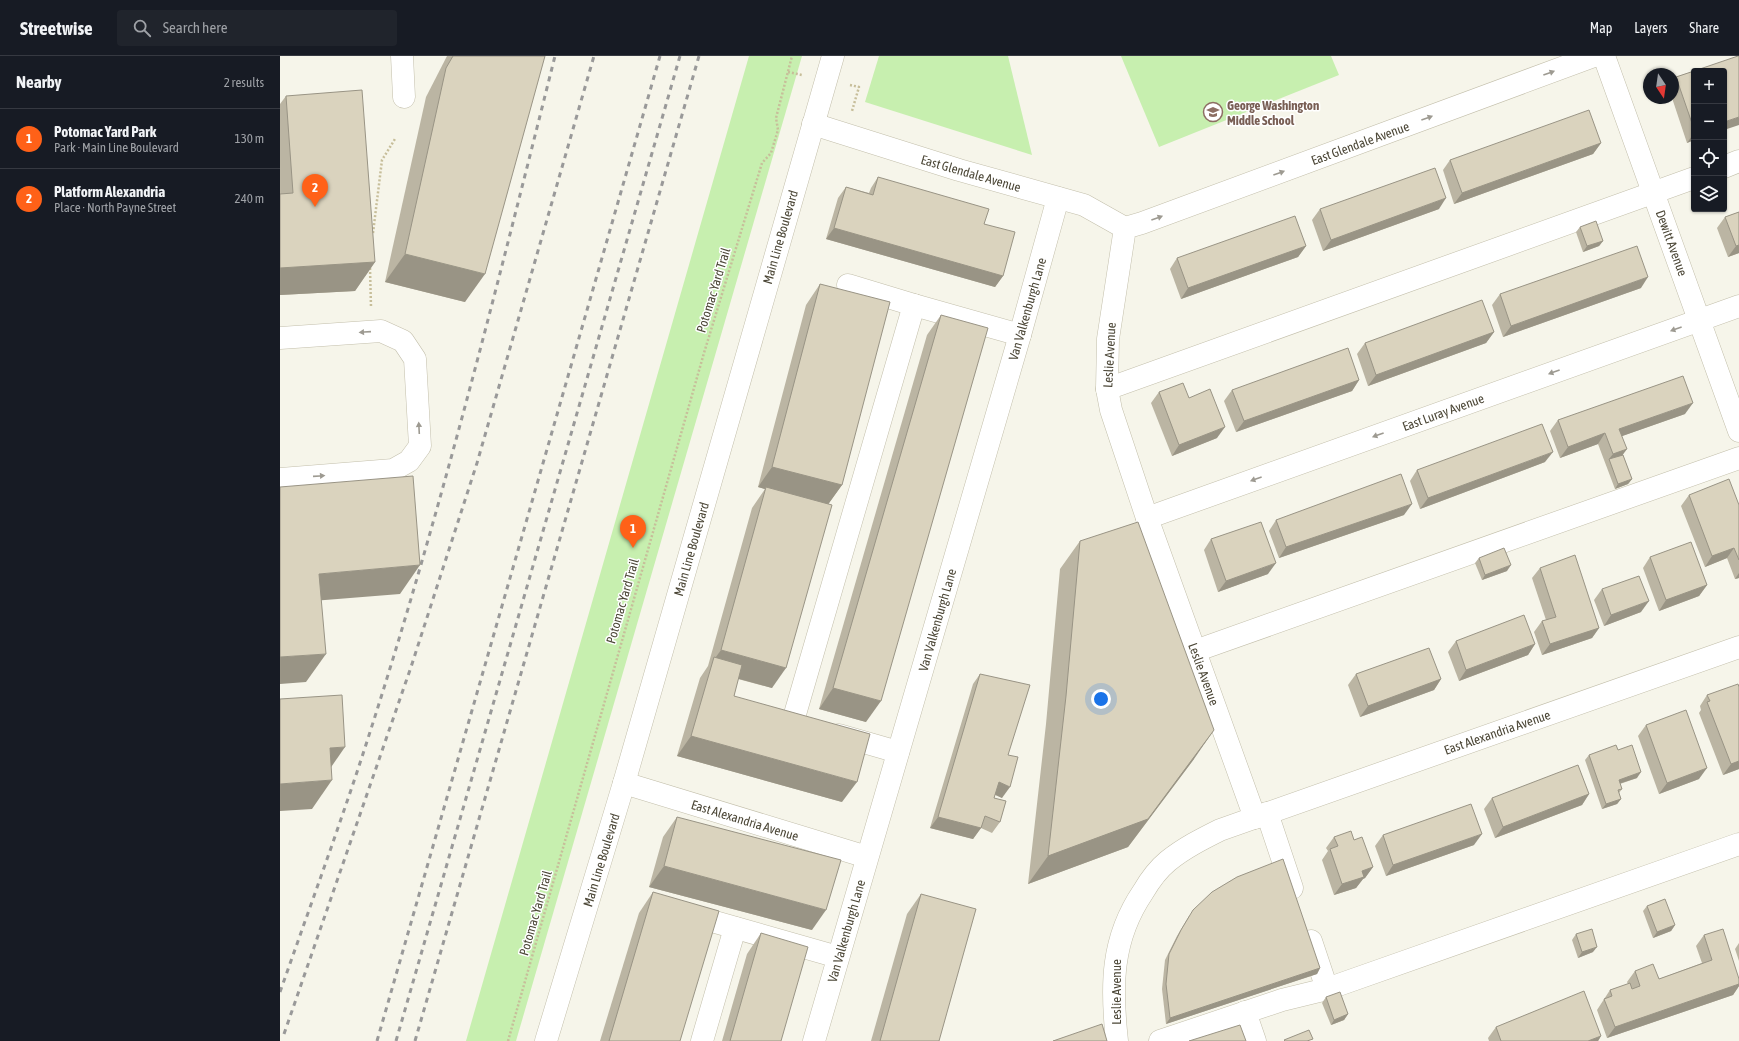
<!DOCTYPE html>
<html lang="en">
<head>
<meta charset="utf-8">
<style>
  :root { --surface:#171b24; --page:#20242c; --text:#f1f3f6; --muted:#9ea1a6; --line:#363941; --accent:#ff6118 }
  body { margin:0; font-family:"Asap Condensed",sans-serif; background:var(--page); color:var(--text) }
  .controls { position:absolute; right:12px; top:12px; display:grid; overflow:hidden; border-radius:4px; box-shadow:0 1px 3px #0004 }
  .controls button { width:36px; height:36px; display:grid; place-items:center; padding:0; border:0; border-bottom:1px solid var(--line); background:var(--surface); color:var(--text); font:20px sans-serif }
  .compass { position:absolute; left:1363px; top:12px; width:36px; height:36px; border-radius:50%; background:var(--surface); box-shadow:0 1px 3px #0004; rotate:167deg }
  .you { position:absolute; left:821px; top:643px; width:14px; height:14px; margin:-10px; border:3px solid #fff; border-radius:50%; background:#1a73e8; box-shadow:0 0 0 6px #1a73e833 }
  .badge { display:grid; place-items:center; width:26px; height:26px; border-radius:50%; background:var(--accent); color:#fff; font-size:13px; font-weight:700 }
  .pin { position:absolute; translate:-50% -33px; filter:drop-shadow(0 1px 2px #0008) }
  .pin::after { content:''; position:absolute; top:21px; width:14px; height:12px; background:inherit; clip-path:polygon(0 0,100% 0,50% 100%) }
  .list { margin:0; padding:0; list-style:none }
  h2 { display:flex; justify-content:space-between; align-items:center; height:52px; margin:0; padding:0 16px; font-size:17px }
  h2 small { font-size:13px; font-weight:400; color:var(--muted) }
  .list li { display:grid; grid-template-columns:26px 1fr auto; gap:12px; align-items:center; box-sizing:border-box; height:60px; padding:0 16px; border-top:1px solid var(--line) }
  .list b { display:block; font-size:15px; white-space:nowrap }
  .list p { margin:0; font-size:13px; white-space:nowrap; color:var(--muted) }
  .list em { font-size:13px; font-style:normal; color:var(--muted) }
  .icon { flex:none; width:22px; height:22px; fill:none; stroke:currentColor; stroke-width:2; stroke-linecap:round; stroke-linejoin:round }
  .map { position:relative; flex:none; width:1459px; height:985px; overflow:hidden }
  header { display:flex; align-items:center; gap:24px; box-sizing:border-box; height:56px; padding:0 20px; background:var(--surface); border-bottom:1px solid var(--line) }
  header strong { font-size:19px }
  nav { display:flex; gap:22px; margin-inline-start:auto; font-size:14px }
  .search { width:280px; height:36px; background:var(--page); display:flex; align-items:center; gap:10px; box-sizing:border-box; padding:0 14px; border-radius:4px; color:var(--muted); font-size:15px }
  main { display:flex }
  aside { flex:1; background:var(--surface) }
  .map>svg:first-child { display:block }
  .park { fill:#c7efaf }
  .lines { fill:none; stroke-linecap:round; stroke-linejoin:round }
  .minor-casing { stroke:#c3bfab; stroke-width:23 }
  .path { stroke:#c7be9a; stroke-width:2.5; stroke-dasharray:2 2; stroke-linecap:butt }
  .minor { stroke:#fff; stroke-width:22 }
  .rail { stroke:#999; stroke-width:3; stroke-dasharray:5 5; stroke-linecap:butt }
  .wall { fill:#bbb5a3 }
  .shaded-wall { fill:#999485 }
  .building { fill:#dad3be; stroke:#999485 }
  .oneway { fill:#9d9a91 }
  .labels { text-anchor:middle; stroke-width:3; stroke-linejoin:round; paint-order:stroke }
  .education-label { font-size:13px; font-weight:bold; fill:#785e54; stroke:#fff; text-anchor:start }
  .street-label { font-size:13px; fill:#4c4737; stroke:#fff }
</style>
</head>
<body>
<header>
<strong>Streetwise</strong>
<div class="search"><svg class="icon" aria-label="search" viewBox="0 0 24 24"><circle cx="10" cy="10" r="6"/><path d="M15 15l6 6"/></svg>Search here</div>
<nav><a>Map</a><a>Layers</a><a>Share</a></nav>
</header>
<main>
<aside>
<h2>Nearby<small>2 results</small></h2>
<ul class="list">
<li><span class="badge">1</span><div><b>Potomac Yard Park</b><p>Park · Main Line Boulevard</p></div><em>130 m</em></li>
<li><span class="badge">2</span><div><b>Platform Alexandria</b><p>Place · North Payne Street</p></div><em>240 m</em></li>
</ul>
</aside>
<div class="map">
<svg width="1459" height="985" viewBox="0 0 1459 985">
  <rect width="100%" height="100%" fill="#f6f5ea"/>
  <g class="park">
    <polygon points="469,0 522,0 236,985 186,985"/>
    <polygon points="599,0 728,0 752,99 585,46"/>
    <polygon points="841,0 1051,0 1059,19 879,91"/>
  </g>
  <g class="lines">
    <g class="minor-casing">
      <g id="minor">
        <polyline points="122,0 124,41"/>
        <polyline points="1324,0 1459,375"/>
        <polyline points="533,68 679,114 804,149 845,172"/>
        <polyline points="1444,111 1459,105"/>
        <polyline points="568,229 634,249 740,279"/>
        <polyline points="0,282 101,275 123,285 135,303 140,390 129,405 113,414 0,423"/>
        <polyline points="827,333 1414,122"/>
        <polyline points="867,462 1459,250"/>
        <polyline points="915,595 1459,402"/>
        <polyline points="513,665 634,249"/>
        <polyline points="559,679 618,696"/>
        <polyline points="344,727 587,801"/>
        <polyline points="987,757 1012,832"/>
        <polyline points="975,762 867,462 831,354 827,333 828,283 845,172 862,167 1314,0"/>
        <polyline points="407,858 558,901"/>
        <polyline points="1031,885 1047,933"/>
        <polyline points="965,956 975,985"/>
        <polyline points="266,985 344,727 553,0"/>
        <polyline points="422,985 455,872"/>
        <polyline points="534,985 740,279 778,142"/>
        <path d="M837 985C831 930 831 883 863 836 870 824 877 814 888 805 904 792 922 783 940 774L1459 591"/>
        <polyline points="880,985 1002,944 1047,933 1459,788"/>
      </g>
    </g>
    <g class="path">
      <polyline points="508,16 522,19"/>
      <polyline points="570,29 579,31 572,55"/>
      <polyline points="93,177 102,104 115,83"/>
      <polyline points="90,212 91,251"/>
      <polyline points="228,985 424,297 482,107 491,97 498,74 496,62 512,0"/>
    </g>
    <use href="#minor" class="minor"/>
    <g class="rail">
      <path d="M0 936C26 862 53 788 78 713 155 479 215 239 275 0"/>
      <polyline points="4,978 131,611 197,407 314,0"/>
      <polyline points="97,985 380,0"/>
      <polyline points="116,985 400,0"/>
      <polyline points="135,985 419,0"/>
    </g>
  </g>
  <g class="wall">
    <polygon points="167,0 265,0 185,246 105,226 146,41"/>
    <polygon points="1414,15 1414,84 1407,87 1392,42 1393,42 1393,26 1396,21"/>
    <polygon points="6,40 95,206 75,235 0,239 0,48"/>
    <polygon points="1321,87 1313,98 1174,148 1163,114 1170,104"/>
    <polygon points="598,121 704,168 723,220 715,231 546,183 558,142 566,131 589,137 591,132"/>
    <polygon points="1040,153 1159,153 1043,195 1032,164"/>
    <polygon points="1459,156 1459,197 1448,201 1437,172 1445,161"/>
    <polygon points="1300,171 1323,185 1319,190 1303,196 1296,176"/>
    <polygon points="1026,190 1018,201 901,243 890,213 897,202"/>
    <polygon points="540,228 562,429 548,448 492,632 458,623 454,640 562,746 397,700 420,622 428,610 472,452 485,433 478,431 526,249"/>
    <polygon points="1361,232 1223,281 1212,249 1220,238"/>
    <polygon points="661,259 586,666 539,653 647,279"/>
    <polygon points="1214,276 1206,287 1088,330 1077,298 1085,287"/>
    <polygon points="1079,324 1072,335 956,376 944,345 952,334"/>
    <polygon points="879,336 909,342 937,382 892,400 871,347"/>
    <polygon points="1405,358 1342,380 1343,399 1352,423 1348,428 1335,433 1318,388 1280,402 1270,375 1278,364"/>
    <polygon points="1265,406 1140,453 1130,425 1137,414"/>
    <polygon points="1409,439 1459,449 1459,522 1455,523 1447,502 1425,511 1401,450"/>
    <polygon points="1124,459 999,502 989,475 996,464"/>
    <polygon points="931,483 988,518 938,536 924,494"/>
    <polygon points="800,485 914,703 848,791 748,828 766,668 780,513"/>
    <polygon points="1370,501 1427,529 1419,540 1379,555 1363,512"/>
    <polygon points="1199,502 1227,515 1202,524 1195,507"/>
    <polygon points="1260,512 1319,572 1312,582 1262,599 1254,576 1262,565 1266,564 1252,522"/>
    <polygon points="1322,533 1361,556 1324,570 1314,544"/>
    <polygon points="1176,585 1255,588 1248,599 1179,625 1168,596"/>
    <polygon points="700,618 728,699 722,742 715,739 714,742 720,766 712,777 701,772 693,783 650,772 693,628"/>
    <polygon points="1076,618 1161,623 1154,634 1080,661 1068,629"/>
    <polygon points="1459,631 1459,713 1443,719 1419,657 1421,654 1420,650 1427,639"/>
    <polygon points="1366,669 1419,723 1379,738 1358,680"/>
    <polygon points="1338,694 1357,722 1340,728 1342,733 1339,737 1341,743 1337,748 1322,753 1305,704 1309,699"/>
    <polygon points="1309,738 1302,749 1215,782 1204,753 1212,742"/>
    <polygon points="397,761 532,874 369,831 383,781"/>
    <polygon points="1103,779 1194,789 1106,820 1095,790"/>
    <polygon points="1054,781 1074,784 1093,811 1085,822 1083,823 1076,832 1054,839 1042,804 1048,795 1046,792"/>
    <polygon points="373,836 400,985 320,985 359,857"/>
    <polygon points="641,838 659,985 591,985 627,858"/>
    <polygon points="1367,850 1395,869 1391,875 1373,882 1363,855"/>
    <polygon points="909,860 1040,912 1037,918 886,968 882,933 885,904 897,880"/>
    <polygon points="481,877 501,985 442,985 467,898"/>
    <polygon points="1296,878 1313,896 1298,902 1292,884"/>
    <polygon points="1424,879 1459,923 1459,930 1453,939 1327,982 1317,954 1330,934 1348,928 1347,926 1355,915 1379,923 1422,907 1416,890"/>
    <polygon points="1459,887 1459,905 1455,893"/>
    <polygon points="1046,941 1068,958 1064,964 1051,969 1042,947"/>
    <polygon points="1216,971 1321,980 1318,985 1209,985 1208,982"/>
  </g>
  <g class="shaded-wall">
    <polygon points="1459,61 1459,69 1444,74 1444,66"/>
    <polygon points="1414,77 1414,84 1407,87"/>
    <polygon points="1321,87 1313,98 1174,148 1182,137"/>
    <polygon points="1166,142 1159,153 1043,195 1051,184"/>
    <polygon points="554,172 723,220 715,231 546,183"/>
    <polygon points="1323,185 1319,190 1303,196 1307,190"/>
    <polygon points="1459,189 1459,197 1448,201 1456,190"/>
    <polygon points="1026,190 1018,201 901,243 908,232"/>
    <polygon points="125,198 205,218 185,246 105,226"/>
    <polygon points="95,206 75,235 0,239 0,212"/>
    <polygon points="1368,221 1361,232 1223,281 1231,270"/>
    <polygon points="1214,276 1206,287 1088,330 1096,319"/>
    <polygon points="1079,324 1072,335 956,376 964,365"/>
    <polygon points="1413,347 1405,358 1331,384 1339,373"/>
    <polygon points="945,371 937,382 892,400 899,389"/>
    <polygon points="1325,377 1318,388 1280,402 1288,391"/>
    <polygon points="1347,393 1339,404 1329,403 1333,398"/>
    <polygon points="1273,396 1265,406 1140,453 1148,442"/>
    <polygon points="492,411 562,429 547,450 486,431 485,433 478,431"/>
    <polygon points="1352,423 1348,428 1335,433 1338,428"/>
    <polygon points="1132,448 1124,459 999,502 1006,491"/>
    <polygon points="1454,492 1447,502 1425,511 1432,500"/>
    <polygon points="996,507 988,518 938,536 946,525"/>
    <polygon points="140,509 120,538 20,546 39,518"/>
    <polygon points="1231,509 1227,515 1202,524 1205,519"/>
    <polygon points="1459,517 1459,522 1455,523"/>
    <polygon points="1427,529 1419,540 1379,555 1386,544"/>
    <polygon points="1369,545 1361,556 1324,570 1331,559"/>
    <polygon points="1319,572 1312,582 1262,599 1270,588"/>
    <polygon points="1255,588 1248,599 1179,625 1186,614"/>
    <polygon points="441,594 506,612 492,632 430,615 433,605"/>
    <polygon points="46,598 26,626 0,628 0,601"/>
    <polygon points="1161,623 1154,634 1080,661 1088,650"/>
    <polygon points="553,632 601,645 586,666 539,653"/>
    <polygon points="934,674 914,703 848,791 748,828 768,800"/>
    <polygon points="411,680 577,726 562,746 397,700"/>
    <polygon points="65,691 45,720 50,692"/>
    <polygon points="1459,705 1459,713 1443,719 1451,708"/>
    <polygon points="1427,712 1419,723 1379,738 1387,727"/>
    <polygon points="1361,716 1357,722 1335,729 1339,724"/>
    <polygon points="52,724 32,753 0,755 0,728"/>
    <polygon points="719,726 730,731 722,742 712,737"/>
    <polygon points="1309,738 1302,749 1215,782 1223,771"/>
    <polygon points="1341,743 1337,748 1322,753 1326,748"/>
    <polygon points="658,761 701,772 693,783 650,772"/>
    <polygon points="1202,778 1194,789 1106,820 1113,809"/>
    <polygon points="384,810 546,854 532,874 369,831"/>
    <polygon points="1093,811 1085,822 1083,823 1076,832 1054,839 1062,828 1082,815"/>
    <polygon points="1395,869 1391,875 1373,882 1377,876"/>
    <polygon points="1317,891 1313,896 1298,902 1302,896"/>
    <polygon points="1040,912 1037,918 886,968 890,962"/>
    <polygon points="1459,928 1459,930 1453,939 1327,982 1335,971"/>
    <polygon points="1068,958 1064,964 1051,969 1054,964"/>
    <polygon points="1321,980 1318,985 1308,985"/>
  </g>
  <g class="building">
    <polygon points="173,0 265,0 205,218 125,198 166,12"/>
    <polygon points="1458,0 1459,0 1459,61 1444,66 1444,15 1414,15"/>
    <polygon points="1414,15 1414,73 1396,21"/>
    <polygon points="82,34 95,206 0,212 0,138 13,137 6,40"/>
    <polygon points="1309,54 1321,87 1182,137 1170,104"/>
    <polygon points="1155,112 1166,142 1051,184 1040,153"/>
    <polygon points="598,121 709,153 704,168 735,176 723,220 554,172 566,131 593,139"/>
    <polygon points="1459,156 1459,189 1456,190 1445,161"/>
    <polygon points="1015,160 1026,190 908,232 897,202"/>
    <polygon points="1316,165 1323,185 1307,190 1300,171"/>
    <polygon points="1357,190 1368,221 1231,270 1220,238"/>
    <polygon points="540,228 610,246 562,429 492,411"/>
    <polygon points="1202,244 1214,276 1096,319 1085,287"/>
    <polygon points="661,259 708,272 601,645 553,632"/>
    <polygon points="1068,292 1079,324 964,365 952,334"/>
    <polygon points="1403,320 1413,347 1339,373 1347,393 1333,398 1325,377 1288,391 1278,364"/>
    <polygon points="903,327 909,342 930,333 945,371 899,389 879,336"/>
    <polygon points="1262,368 1273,396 1148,442 1137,414"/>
    <polygon points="1343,399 1352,423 1338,428 1329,403"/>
    <polygon points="1121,418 1132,448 1006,491 996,464"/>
    <polygon points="133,420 140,509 39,518 46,598 0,601 0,431"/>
    <polygon points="1449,423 1459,449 1459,504 1454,492 1432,500 1409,439"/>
    <polygon points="486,431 552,449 506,612 441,594"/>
    <polygon points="858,466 934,674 868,763 768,800 786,640 800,485"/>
    <polygon points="981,466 996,507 946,525 931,483"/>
    <polygon points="1411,486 1427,529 1386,544 1370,501"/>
    <polygon points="1224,492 1231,509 1205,519 1199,502"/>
    <polygon points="1295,499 1319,572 1270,588 1262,565 1276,561 1260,512"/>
    <polygon points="1359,520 1369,545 1331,559 1322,533"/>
    <polygon points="1244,559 1255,588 1186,614 1176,585"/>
    <polygon points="1149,592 1161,623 1088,650 1076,618"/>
    <polygon points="434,601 462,609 454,640 590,678 577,726 411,680"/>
    <polygon points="700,618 750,629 728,699 738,701 730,731 719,726 714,742 726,745 720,766 705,760 701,772 658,761"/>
    <polygon points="1458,628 1459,631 1459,705 1451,708 1427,646 1430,645 1427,639"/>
    <polygon points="62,639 65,691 50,692 52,724 0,728 0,643"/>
    <polygon points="1406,654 1427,712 1387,727 1366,669"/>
    <polygon points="1336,689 1338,694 1352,689 1361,716 1339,724 1342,733 1338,734 1341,743 1326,748 1309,699"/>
    <polygon points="1298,709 1309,738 1223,771 1212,742"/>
    <polygon points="1191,748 1202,778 1113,809 1103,779"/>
    <polygon points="397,761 561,804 546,854 384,810"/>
    <polygon points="1071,775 1074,784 1082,781 1093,811 1082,815 1084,821 1062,828 1050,793 1058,790 1054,781"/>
    <polygon points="1003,803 1040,912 890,962 886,928 889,898 901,874 913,854 932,836 957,821"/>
    <polygon points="373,836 439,855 400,985 329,985"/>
    <polygon points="641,838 696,853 659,985 600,985"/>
    <polygon points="1385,843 1395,869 1377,876 1367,850"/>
    <polygon points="1312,873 1317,891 1302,896 1296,878"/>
    <polygon points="1443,873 1459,923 1459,928 1335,971 1324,943 1332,940 1330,934 1350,927 1352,933 1360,930 1355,915 1373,908 1379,923 1432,904 1424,879"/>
    <polygon points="481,877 528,891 501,985 450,985"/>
    <polygon points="1304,935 1321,980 1308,985 1221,985 1216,971"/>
    <polygon points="1060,936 1068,958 1054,964 1046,941"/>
    <polygon points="822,968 827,985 773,985"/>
    <polygon points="960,969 966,985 909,985"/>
    <polygon points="1029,974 1033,983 1027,985 1005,985 1004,984"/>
  </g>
  <defs><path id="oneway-solid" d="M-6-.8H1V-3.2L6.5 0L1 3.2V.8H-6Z"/></defs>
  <g class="oneway">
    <use href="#oneway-solid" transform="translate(1269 17) rotate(-20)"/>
    <use href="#oneway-solid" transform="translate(1147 62) rotate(-20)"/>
    <use href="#oneway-solid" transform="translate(999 117) rotate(-20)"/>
    <use href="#oneway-solid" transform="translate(877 162) rotate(-20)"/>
    <use href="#oneway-solid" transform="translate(1396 273) rotate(160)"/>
    <use href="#oneway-solid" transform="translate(85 276) rotate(176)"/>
    <use href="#oneway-solid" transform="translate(1274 316) rotate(160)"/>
    <use href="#oneway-solid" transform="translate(139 372) rotate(-93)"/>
    <use href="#oneway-solid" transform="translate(1098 379) rotate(160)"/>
    <use href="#oneway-solid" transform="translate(39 420) rotate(-4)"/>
    <use href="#oneway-solid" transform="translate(976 423) rotate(160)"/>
  </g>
  <defs>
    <g id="school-ring" transform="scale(1)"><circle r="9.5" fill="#fff" stroke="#8d6e63" stroke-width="1.5"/><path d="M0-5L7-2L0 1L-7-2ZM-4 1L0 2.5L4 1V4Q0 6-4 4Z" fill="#8d6e63"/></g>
  </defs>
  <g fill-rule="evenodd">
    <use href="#school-ring" x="933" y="56"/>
  </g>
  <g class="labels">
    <g class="education-label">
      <text x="947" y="54">George Washington<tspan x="947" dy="15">Middle School</tspan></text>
    </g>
    <g class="street-label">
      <text transform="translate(1080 87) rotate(-20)" y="5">East Glendale Avenue</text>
      <text transform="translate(691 117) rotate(16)" y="5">East Glendale Avenue</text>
      <text transform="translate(500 181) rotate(-74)" y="5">Main Line Boulevard</text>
      <text transform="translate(1392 187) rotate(70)" y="5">Dewitt Avenue</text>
      <text transform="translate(433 234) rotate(-73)" y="5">Potomac Yard Trail</text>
      <text transform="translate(747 253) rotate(-74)" y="5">Van Valkenburgh Lane</text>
      <text transform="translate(829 299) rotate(-87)" y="5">Leslie Avenue</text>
      <text transform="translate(1163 356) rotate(-20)" y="5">East Luray Avenue</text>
      <text transform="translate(411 493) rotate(-74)" y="5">Main Line Boulevard</text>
      <text transform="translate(342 545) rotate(-74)" y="5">Potomac Yard Trail</text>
      <text transform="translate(657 564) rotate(-74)" y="5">Van Valkenburgh Lane</text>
      <text transform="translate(924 618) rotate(70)" y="5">Leslie Avenue</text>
      <text transform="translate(1217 676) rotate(-19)" y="5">East Alexandria Avenue</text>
      <text transform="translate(465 764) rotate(17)" y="5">East Alexandria Avenue</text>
      <text transform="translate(321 804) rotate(-73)" y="5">Main Line Boulevard</text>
      <text transform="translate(255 857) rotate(-74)" y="5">Potomac Yard Trail</text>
      <text transform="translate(566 875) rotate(-74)" y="5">Van Valkenburgh Lane</text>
      <text transform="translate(836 936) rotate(-90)" y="5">Leslie Avenue</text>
    </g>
  </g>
</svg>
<div class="controls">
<button>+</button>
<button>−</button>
<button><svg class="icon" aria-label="locate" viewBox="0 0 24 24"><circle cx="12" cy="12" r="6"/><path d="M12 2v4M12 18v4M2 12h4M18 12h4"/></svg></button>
<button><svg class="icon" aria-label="layers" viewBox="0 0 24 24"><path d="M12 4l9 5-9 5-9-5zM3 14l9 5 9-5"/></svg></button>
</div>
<svg class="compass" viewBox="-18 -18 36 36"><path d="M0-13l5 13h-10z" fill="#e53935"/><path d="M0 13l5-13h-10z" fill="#9ea1a6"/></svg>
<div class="you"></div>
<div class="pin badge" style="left:353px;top:492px">1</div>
<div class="pin badge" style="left:35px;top:151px">2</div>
</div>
</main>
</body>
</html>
